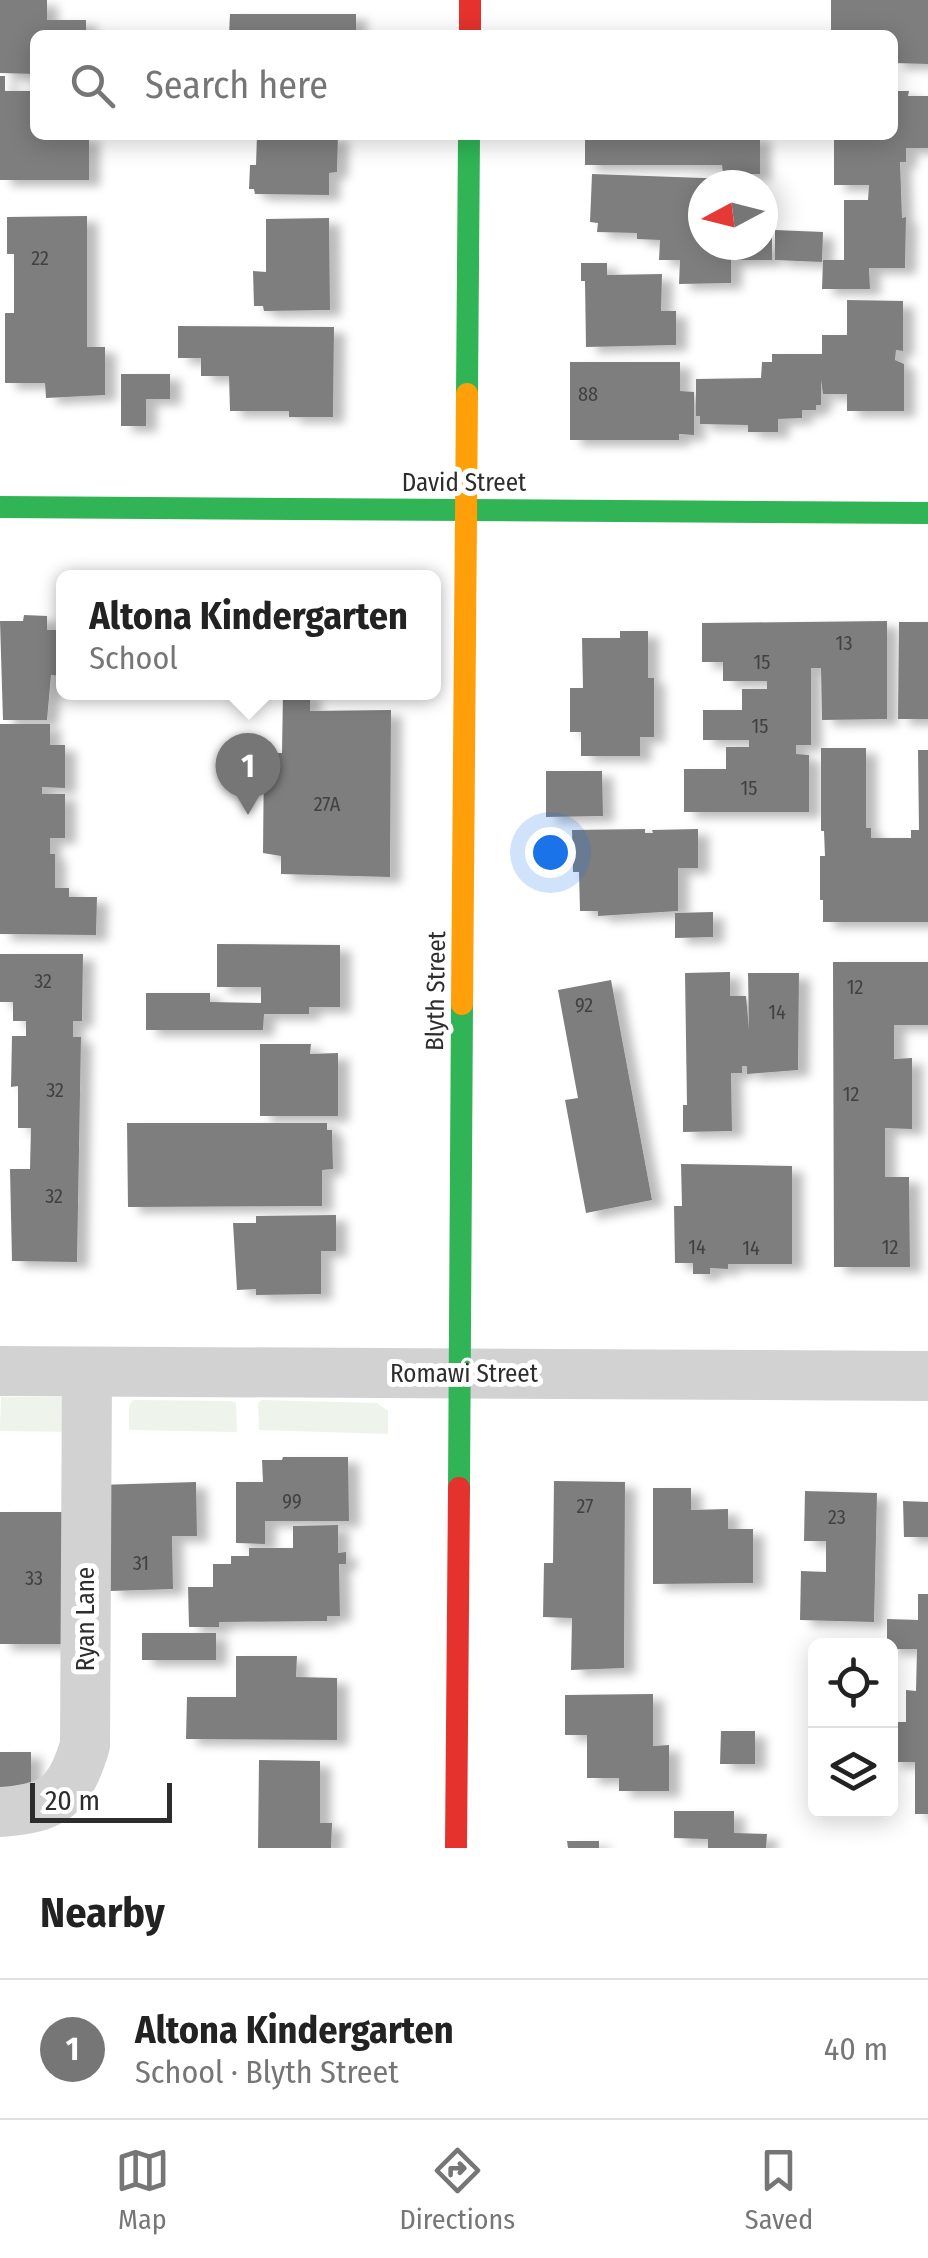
<!DOCTYPE html>
<html lang="en">
<head>
<meta charset="utf-8">
<style>
  :root { --surface:#fff; --page:#f2f2f2; --text:#222; --muted:#767676; --line:#e0e0e0; --accent:#767676 }
  body { margin:0; font-family:"Fira Sans Condensed",sans-serif; background:var(--page); color:var(--text) }
  .controls { position:absolute; right:30px; bottom:30px; display:grid; overflow:hidden; border-radius:15px; box-shadow:0 5px 25px #0003 }
  .controls button { width:90px; height:90px; display:grid; place-items:center; padding:0; border:0; border-bottom:2px solid var(--line); background:var(--surface); color:var(--text); font:50px sans-serif }
  .compass { position:absolute; left:688px; top:170px; width:90px; height:90px; border-radius:50%; background:var(--surface); box-shadow:0 5px 25px #0003; rotate:263deg }
  .scale { position:absolute; left:30px; bottom:25px; width:142px; box-sizing:border-box; padding-left:10px; border:5px solid #2d2d2d; border-top:0; font-size:28px; line-height:35px; white-space:nowrap; color:#2d2d2d; -webkit-text-stroke:8px #fff; paint-order:stroke }
  .you { position:absolute; left:550px; top:852px; width:35px; height:35px; margin:-25px; border:8px solid #fff; border-radius:50%; background:#1a73e8; box-shadow:0 0 0 15px #1a73e833 }
  .badge { display:grid; place-items:center; width:65px; height:65px; border-radius:50%; background:var(--accent); color:#fff; font-size:32px; font-weight:700 }
  .pin { position:absolute; translate:-50% -82px; filter:drop-shadow(0 2px 5px #0008) }
  .pin::after { content:''; position:absolute; top:52px; width:35px; height:30px; background:inherit; clip-path:polygon(0 0,100% 0,50% 100%) }
  .popup { position:absolute; left:56px; top:570px; width:385px; height:130px; box-sizing:border-box; display:grid; place-content:center; border-radius:15px; background:var(--surface); filter:drop-shadow(0 2px 8px #0005); font-size:32px; white-space:nowrap; color:var(--muted) }
  .popup b { font-size:38px; color:var(--text) }
  .popup::after { content:''; position:absolute; left:50%; top:100%; margin-left:-20px; border:20px solid transparent; border-top-color:var(--surface) }
  .list { margin:0; padding:0; list-style:none }
  h2 { display:flex; justify-content:space-between; align-items:center; height:130px; margin:0; padding:0 40px; font-size:42px }
  h2 small { font-size:32px; font-weight:400; color:var(--muted) }
  .list li { display:grid; grid-template-columns:65px 1fr auto; gap:30px; align-items:center; box-sizing:border-box; height:140px; padding:0 40px; border-top:2px solid var(--line) }
  .list b { display:block; font-size:38px; white-space:nowrap }
  .list p { margin:0; font-size:32px; white-space:nowrap; color:var(--muted) }
  .list em { font-size:32px; font-style:normal; color:var(--muted) }
  .icon { flex:none; width:55px; height:55px; fill:none; stroke:currentColor; stroke-width:2; stroke-linecap:round; stroke-linejoin:round }
  .map { position:relative; flex:none; width:928px; height:1848px; overflow:hidden }
  .search { position:absolute; background:var(--surface); box-shadow:0 5px 25px #0003; left:30px; right:30px; top:30px; height:110px; display:flex; align-items:center; gap:25px; box-sizing:border-box; padding:0 35px; border-radius:15px; color:var(--muted); font-size:38px }
  .sheet { height:270px; background:var(--surface) }
  nav { display:flex; justify-content:space-around; align-items:center; box-sizing:border-box; height:140px; border-top:2px solid var(--line); background:var(--surface); font-size:28px; color:var(--muted) }
  nav a { display:grid; justify-items:center; gap:5px }
  nav .on { color:var(--accent) }
  .map>svg:first-child { display:block }
  .green { fill:#eef3eb }
  .building { fill:#7e7e7e; filter:url(#shadow) }
  .lines { fill:none; stroke-linecap:round; stroke-linejoin:round }
  .street { stroke:#d2d2d2; stroke-width:50 }
  .fast { stroke:#30b455; stroke-width:22 }
  .slow { stroke:#ff9f0a; stroke-width:22 }
  .jam { stroke:#e5322d; stroke-width:22 }
  .labels { text-anchor:middle; stroke-width:10; stroke-linejoin:round; paint-order:stroke }
  .number-label { font-size:20px; fill:#414141 }
  .street-label { font-size:25px; fill:#2d2d2d; stroke:#fff }
</style>
</head>
<body>
<div class="map">
<svg width="928" height="1848" viewBox="0 0 928 1848">
  <defs>
    <filter id="shadow"><feDropShadow dx="11" dy="6" stdDeviation="5" flood-color="#0004"/></filter>
  </defs>
  <rect width="100%" height="100%" fill="#fff"/>
  <g class="green">
    <polygon points="1,1397 75,1397 79,1432 0,1431"/>
    <polygon points="133,1400 231,1401 236,1403 237,1432 129,1430 129,1406"/>
    <polygon points="262,1400 377,1403 388,1411 388,1434 259,1430 258,1403"/>
  </g>
  <g class="building">
    <polygon points="0,0 47,0 47,20 86,20 86,31 107,31 107,35 35,35 35,74 0,73"/>
    <polygon points="831,0 928,0 928,64 893,63 893,35 831,35"/>
    <polygon points="230,14 356,14 356,35 229,35"/>
    <polygon points="0,76 5,76 5,91 35,91 35,135 89,135 89,180 0,180"/>
    <polygon points="893,91 909,91 908,96 928,96 928,148 906,148 906,162 900,162 902,218 906,217 905,268 869,268 870,289 822,289 823,260 844,260 844,200 868,200 869,185 834,185 834,135 893,135"/>
    <polygon points="257,135 338,135 337,172 329,173 329,195 255,194 254,189 249,189 250,165 256,165"/>
    <polygon points="585,135 760,135 760,174 723,174 722,165 585,165"/>
    <polygon points="592,174 731,179 731,185 703,185 703,245 763,245 763,234 772,234 772,260 731,260 731,283 679,284 680,260 659,260 660,240 637,239 637,233 597,232 598,223 590,222"/>
    <polygon points="87,216 87,347 105,347 105,395 46,398 45,383 5,383 5,313 14,313 14,254 7,254 7,217"/>
    <polygon points="329,218 330,310 264,311 263,306 254,306 253,271 266,272 266,219"/>
    <polygon points="775,230 823,232 822,262 775,260"/>
    <polygon points="581,263 607,263 607,275 662,274 661,311 676,311 676,345 586,347 585,281 581,281"/>
    <polygon points="847,300 903,301 903,351 896,350 895,360 904,364 904,411 847,411 847,394 823,394 821,380 821,405 816,405 816,410 802,410 802,418 778,419 778,432 748,432 748,425 700,424 700,416 696,416 696,379 761,378 762,362 772,362 772,354 822,354 822,335 847,335"/>
    <polygon points="178,326 334,327 333,417 289,417 289,411 230,411 229,376 201,376 201,358 178,358"/>
    <polygon points="570,362 680,362 680,391 694,392 694,435 679,434 679,440 570,440"/>
    <polygon points="121,374 170,374 170,399 146,399 146,426 121,426"/>
    <polygon points="24,615 47,616 47,630 61,630 60,676 51,675 47,720 3,720 0,621 23,621"/>
    <polygon points="887,621 887,719 822,720 821,668 811,668 811,745 796,745 796,754 809,755 809,812 684,812 684,769 726,769 726,747 749,747 749,740 703,740 703,710 742,710 742,689 767,689 767,681 723,681 723,662 702,662 702,623"/>
    <polygon points="899,622 928,622 928,719 898,719"/>
    <polygon points="620,631 648,631 648,678 654,678 654,737 640,737 640,756 581,756 581,732 570,732 570,688 583,688 582,638 620,638"/>
    <polygon points="283,692 310,692 310,711 391,710 390,877 281,874 281,856 263,853 264,753 282,753"/>
    <polygon points="0,724 50,724 50,745 65,745 65,788 42,787 42,794 65,794 65,838 50,838 50,854 55,854 55,888 69,888 69,897 97,897 96,935 0,934"/>
    <polygon points="821,748 866,748 866,828 871,828 871,838 911,838 911,830 919,830 918,750 928,750 928,922 823,922 823,900 820,900 820,856 825,856 824,831 821,831"/>
    <polygon points="546,771 602,771 603,816 546,817"/>
    <polygon points="645,829 645,833 653,833 652,830 698,829 698,868 678,868 678,911 598,916 598,911 580,911 579,872 573,872 572,830"/>
    <polygon points="713,912 713,937 675,938 675,913"/>
    <polygon points="217,944 340,945 340,1007 309,1007 309,1014 264,1014 263,1030 146,1030 146,993 210,993 210,1002 261,1003 261,987 217,987"/>
    <polygon points="0,954 83,954 82,1021 73,1021 73,1037 81,1037 77,1262 12,1261 10,1169 30,1169 31,1128 18,1128 18,1086 11,1087 12,1036 26,1036 26,1021 13,1021 13,1002 0,1002"/>
    <polygon points="833,962 928,962 928,1025 894,1025 894,1059 912,1058 912,1129 885,1128 885,1177 909,1177 910,1267 834,1267"/>
    <polygon points="730,972 730,996 746,996 749,1030 748,973 799,973 798,1070 747,1074 747,1066 742,1066 742,1073 731,1073 732,1131 683,1132 683,1105 687,1105 685,973"/>
    <polygon points="611,980 652,1200 586,1213 565,1100 578,1098 558,990"/>
    <polygon points="260,1044 311,1044 310,1054 338,1053 338,1116 260,1116"/>
    <polygon points="127,1123 327,1123 327,1130 332,1130 333,1169 322,1170 322,1206 128,1207"/>
    <polygon points="681,1164 792,1166 792,1264 728,1264 728,1269 710,1268 710,1274 693,1274 693,1263 675,1263 674,1206 682,1206"/>
    <polygon points="336,1215 336,1251 321,1251 321,1294 256,1295 256,1289 237,1290 233,1223 256,1223 256,1216"/>
    <polygon points="283,1457 348,1457 349,1521 265,1521 265,1544 236,1543 236,1482 263,1482 262,1460 282,1460"/>
    <polygon points="554,1481 625,1482 624,1668 571,1670 572,1618 543,1617 544,1563 553,1563"/>
    <polygon points="196,1482 197,1536 172,1536 173,1589 110,1591 99,1485"/>
    <polygon points="653,1488 691,1488 691,1510 728,1509 728,1529 753,1529 753,1583 653,1584"/>
    <polygon points="805,1491 877,1493 874,1622 800,1620 801,1571 826,1572 826,1541 804,1541"/>
    <polygon points="903,1501 928,1502 928,1537 904,1537"/>
    <polygon points="0,1512 66,1512 65,1644 0,1644"/>
    <polygon points="338,1525 338,1553 346,1552 346,1564 339,1564 340,1616 327,1616 327,1621 219,1622 219,1627 189,1627 188,1587 213,1587 213,1564 231,1564 231,1556 249,1556 249,1548 293,1548 293,1526"/>
    <polygon points="918,1594 928,1594 928,1814 915,1814 915,1762 890,1762 890,1722 906,1722 906,1690 916,1691 917,1649 890,1649 887,1646 887,1619 918,1620"/>
    <rect x="142" y="1633" width="74" height="27"/>
    <polygon points="236,1656 297,1656 296,1677 337,1678 337,1740 186,1739 187,1697 236,1697"/>
    <polygon points="653,1694 653,1746 669,1745 669,1791 619,1791 619,1778 587,1778 587,1735 565,1735 565,1695"/>
    <polygon points="721,1731 755,1731 755,1764 720,1764"/>
    <polygon points="0,1752 31,1752 31,1792 0,1800"/>
    <polygon points="259,1760 320,1761 320,1823 332,1823 331,1848 258,1848"/>
    <polygon points="674,1811 734,1811 734,1833 767,1834 766,1848 708,1848 708,1839 674,1838"/>
    <polygon points="567,1841 599,1841 599,1848 568,1848"/>
  </g>
  <g class="lines">
    <g class="street">
      <polyline points="0,1371 928,1376"/>
      <path d="M0 1812C53 1809 70 1796 85 1745L87 1372"/>
    </g>
    <g class="fast">
      <polyline points="467,394 469,135"/>
      <polyline points="0,507 928,513"/>
      <polyline points="459,1488 462,1004"/>
    </g>
    <polyline class="slow" points="462,1004 467,394"/>
    <g class="jam">
      <polyline points="470,0 470,35"/>
      <polyline points="456,1848 459,1488"/>
    </g>
  </g>
  <g class="labels">
    <g class="number-label">
      <text x="40" y="265">22</text>
      <text x="588" y="401">88</text>
      <text x="844" y="650">13</text>
      <text x="762" y="669">15</text>
      <text x="760" y="733">15</text>
      <text x="749" y="795">15</text>
      <text x="327" y="811">27A</text>
      <text x="43" y="988">32</text>
      <text x="855" y="994">12</text>
      <text x="584" y="1012">92</text>
      <text x="777" y="1019">14</text>
      <text x="55" y="1097">32</text>
      <text x="851" y="1101">12</text>
      <text x="54" y="1203">32</text>
      <text x="697" y="1254">14</text>
      <text x="890" y="1254">12</text>
      <text x="751" y="1255">14</text>
      <text x="292" y="1508">99</text>
      <text x="585" y="1513">27</text>
      <text x="837" y="1524">23</text>
      <text x="141" y="1570">31</text>
      <text x="34" y="1585">33</text>
    </g>
    <g class="street-label">
      <text x="464" y="491">David Street</text>
      <text transform="translate(435 991) rotate(-89)" y="9">Blyth Street</text>
      <text x="464" y="1382">Romawi Street</text>
      <text transform="translate(85 1619) rotate(-90)" y="9">Ryan Lane</text>
    </g>
  </g>
</svg>
<div class="controls">
<button><svg class="icon" aria-label="locate" viewBox="0 0 24 24"><circle cx="12" cy="12" r="6"/><path d="M12 2v4M12 18v4M2 12h4M18 12h4"/></svg></button>
<button><svg class="icon" aria-label="layers" viewBox="0 0 24 24"><path d="M12 4l9 5-9 5-9-5zM3 14l9 5 9-5"/></svg></button>
</div>
<svg class="compass" viewBox="-18 -18 36 36"><path d="M0-13l5 13h-10z" fill="#e53935"/><path d="M0 13l5-13h-10z" fill="#767676"/></svg>
<div class="scale">20 m</div>
<div class="you"></div>
<div class="pin badge" style="left:248px;top:815px">1</div>
<div class="popup"><b>Altona Kindergarten</b>School</div>
<div class="search"><svg class="icon" aria-label="search" viewBox="0 0 24 24"><circle cx="10" cy="10" r="6"/><path d="M15 15l6 6"/></svg>Search here</div>
</div>
<section class="sheet">
<h2>Nearby<small></small></h2>
<ul class="list">
<li><span class="badge">1</span><div><b>Altona Kindergarten</b><p>School · Blyth Street</p></div><em>40 m</em></li>
</ul>
</section>
<nav>
<a class="on"><svg class="icon" aria-label="map" viewBox="0 0 24 24"><path d="M3 6l6-2 6 2 6-2v14l-6 2-6-2-6 2zM9 4v14M15 6v14"/></svg>Map</a>
<a><svg class="icon" aria-label="directions" viewBox="0 0 24 24"><path d="M12 3l9 9-9 9-9-9zM9 14v-3h6M13 9l2 2-2 2"/></svg>Directions</a>
<a><svg class="icon" aria-label="saved" viewBox="0 0 24 24"><path d="M7 4h10v16l-5-4-5 4z"/></svg>Saved</a>
</nav>
</body>
</html>
